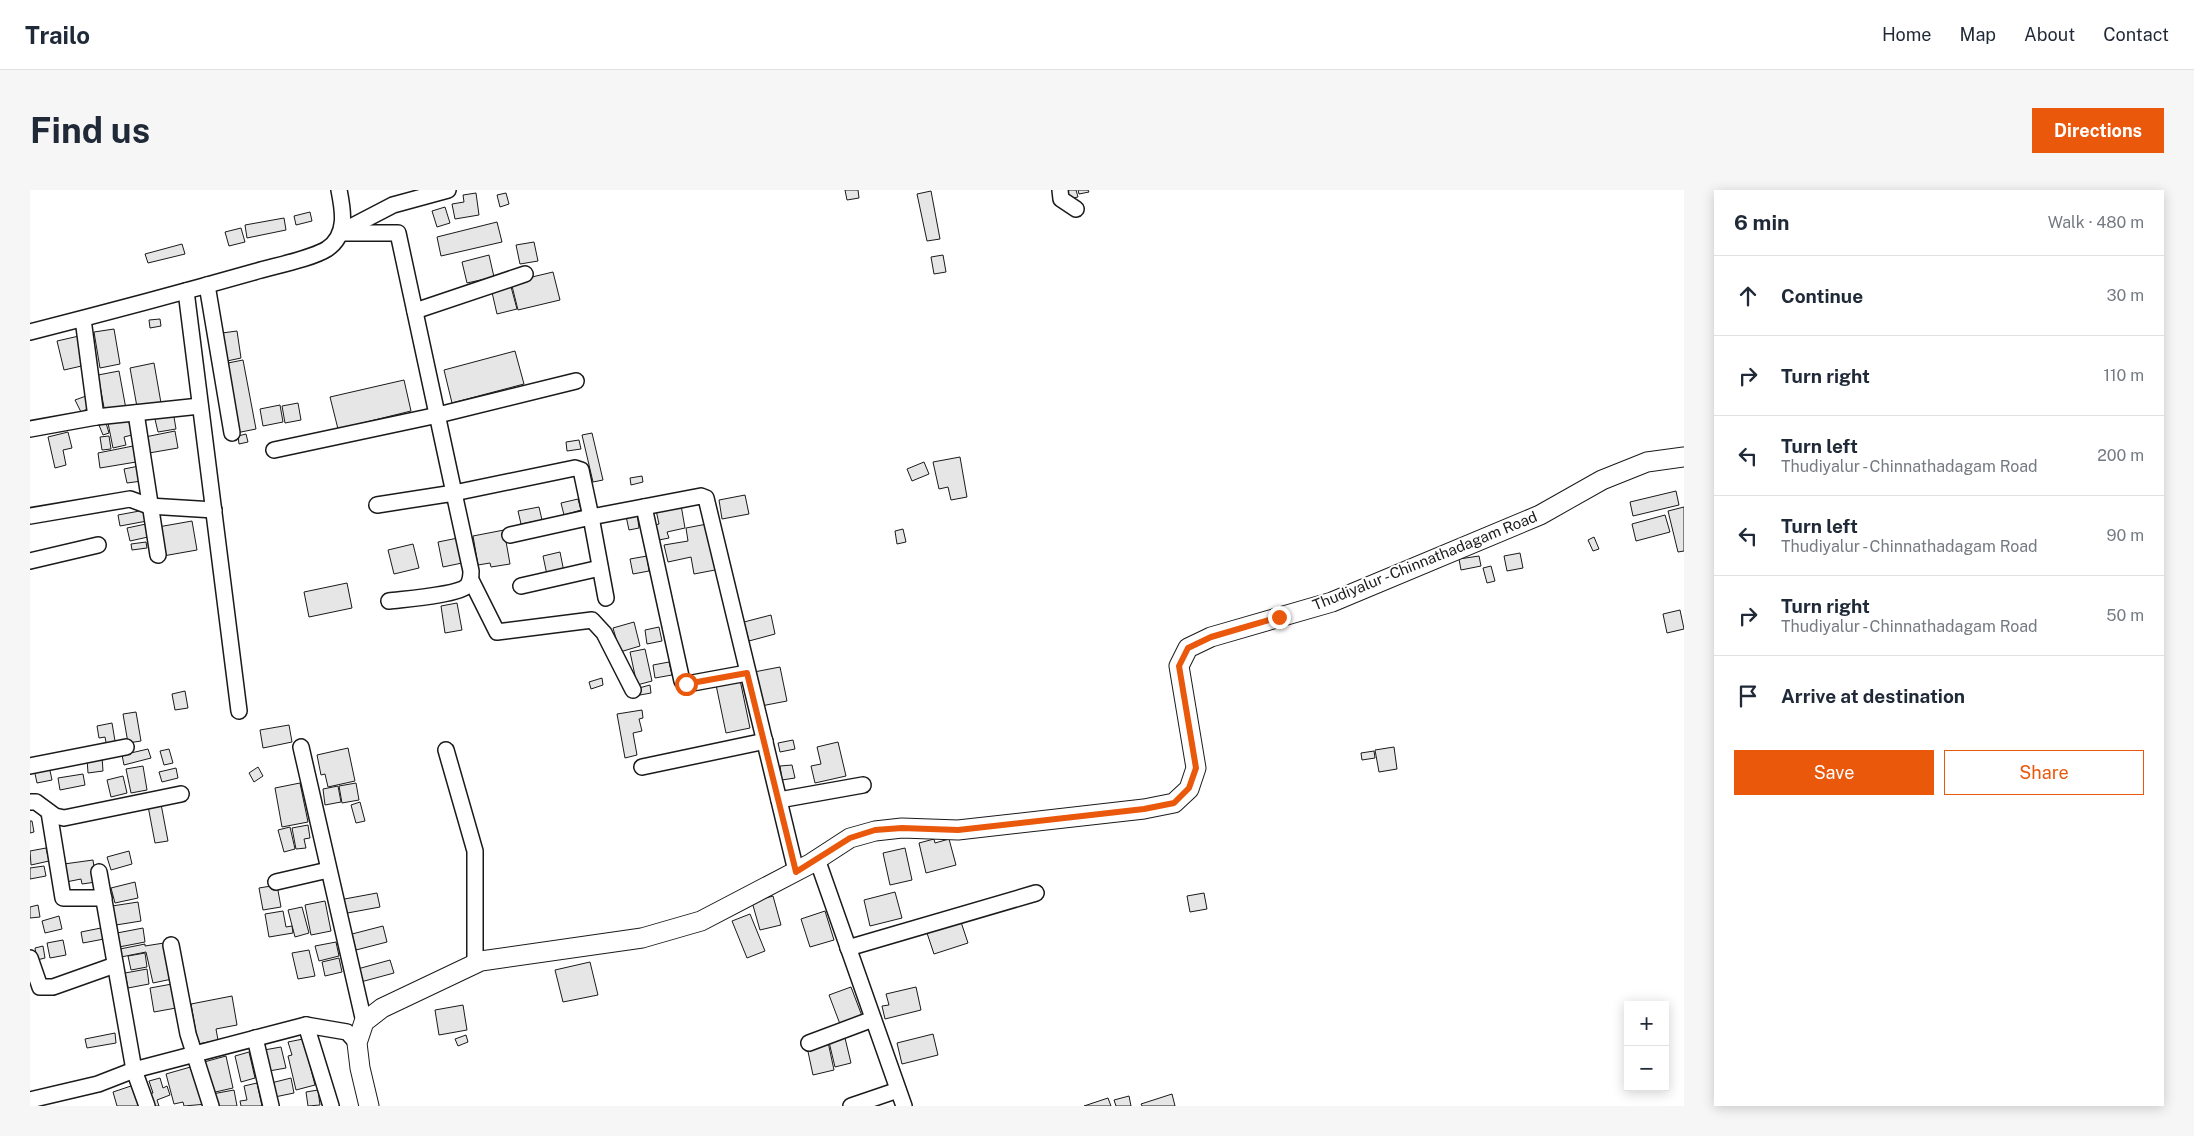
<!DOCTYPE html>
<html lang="en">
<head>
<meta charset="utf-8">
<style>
  :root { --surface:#fff; --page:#f6f6f7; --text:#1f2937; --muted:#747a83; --line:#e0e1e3; --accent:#ea580c }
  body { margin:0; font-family:"Public Sans",sans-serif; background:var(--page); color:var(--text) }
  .controls { position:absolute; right:15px; bottom:15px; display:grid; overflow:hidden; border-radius:0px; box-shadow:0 2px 12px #0003 }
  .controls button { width:45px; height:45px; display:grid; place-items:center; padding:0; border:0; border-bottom:1px solid var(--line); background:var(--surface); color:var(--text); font:25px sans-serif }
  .stop { position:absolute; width:15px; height:15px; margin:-11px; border:4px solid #ea580c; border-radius:50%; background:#fff }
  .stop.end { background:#ea580c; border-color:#fff; box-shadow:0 1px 5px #0008 }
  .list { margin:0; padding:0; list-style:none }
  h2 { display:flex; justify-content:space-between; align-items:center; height:65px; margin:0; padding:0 20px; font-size:21px }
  h2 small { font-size:16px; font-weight:400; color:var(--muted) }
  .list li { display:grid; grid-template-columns:32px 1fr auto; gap:15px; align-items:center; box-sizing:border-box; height:80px; padding:0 20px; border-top:1px solid var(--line) }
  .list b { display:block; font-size:19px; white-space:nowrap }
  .list p { margin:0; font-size:16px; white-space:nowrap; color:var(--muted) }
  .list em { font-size:16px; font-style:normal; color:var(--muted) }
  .actions { display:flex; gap:10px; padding:15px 20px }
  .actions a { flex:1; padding:11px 0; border:1px solid var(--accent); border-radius:0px; text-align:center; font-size:18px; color:var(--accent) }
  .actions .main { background:var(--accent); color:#fff }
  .icon { flex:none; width:28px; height:28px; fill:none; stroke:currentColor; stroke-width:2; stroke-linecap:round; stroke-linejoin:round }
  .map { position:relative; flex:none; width:1654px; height:916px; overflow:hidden; border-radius:0px }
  header { display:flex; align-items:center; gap:30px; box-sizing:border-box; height:70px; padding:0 25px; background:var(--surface); border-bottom:1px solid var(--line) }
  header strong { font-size:24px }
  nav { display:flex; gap:28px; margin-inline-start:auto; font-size:18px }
  .intro { display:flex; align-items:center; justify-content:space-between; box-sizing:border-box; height:120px; padding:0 30px }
  h1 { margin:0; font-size:35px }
  .button { padding:12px 22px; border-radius:0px; background:var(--accent); color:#fff; font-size:18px; font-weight:700 }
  main { display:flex; gap:30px; padding:0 30px }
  aside { flex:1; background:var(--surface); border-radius:0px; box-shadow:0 2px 12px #0003 }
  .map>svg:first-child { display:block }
  .building { fill:#e6e6e6; stroke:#1a1a1a }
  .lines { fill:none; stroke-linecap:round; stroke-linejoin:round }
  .minor-casing { stroke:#1a1a1a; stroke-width:18 }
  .major-casing { stroke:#1a1a1a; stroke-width:21 }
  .minor { stroke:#fff; stroke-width:15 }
  .major { stroke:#fff; stroke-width:19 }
  .route { stroke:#ea580c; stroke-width:6 }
  .labels { text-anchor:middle; stroke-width:4; stroke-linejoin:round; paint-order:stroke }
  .street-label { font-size:15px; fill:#1a1a1a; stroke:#fff }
</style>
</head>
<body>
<header>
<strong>Trailo</strong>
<nav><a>Home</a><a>Map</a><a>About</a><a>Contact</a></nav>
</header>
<div class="intro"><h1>Find us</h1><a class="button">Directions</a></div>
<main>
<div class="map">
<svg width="1654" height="916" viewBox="0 0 1654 916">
  <rect width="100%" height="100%" fill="#fff"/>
  <g class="building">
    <polygon points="815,0 828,0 829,8 817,10"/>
    <polygon points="1037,0 1046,0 1048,7 1039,9"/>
    <polygon points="1048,0 1058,0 1059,2 1049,4"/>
    <polygon points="901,1 910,49 897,51 887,4"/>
    <polygon points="446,3 449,25 425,29 422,14 434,12 433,5"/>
    <polygon points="476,3 479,14 470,17 467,5"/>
    <polygon points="415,17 420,33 407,37 402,21"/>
    <polygon points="280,22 282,31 266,35 264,26"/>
    <polygon points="254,28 256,40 217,48 215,35"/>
    <polygon points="467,32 472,52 411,66 407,47"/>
    <polygon points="211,38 215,52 199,56 195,42"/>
    <polygon points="504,52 508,71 490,74 486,55"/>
    <polygon points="152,54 155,64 118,73 115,64"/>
    <polygon points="459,65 464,87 437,93 432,72"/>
    <polygon points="913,65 916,82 904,84 901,67"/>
    <polygon points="523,82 530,110 488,120 481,92"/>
    <polygon points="480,93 487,119 467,124 461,98"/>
    <polygon points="130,129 131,136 120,138 119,130"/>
    <polygon points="84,139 90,174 70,178 64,142"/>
    <polygon points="207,141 211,168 197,171 192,143"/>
    <polygon points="49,146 56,175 34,180 27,151"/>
    <polygon points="485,161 494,194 422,213 414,180"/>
    <polygon points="213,170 226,239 206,243 193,174"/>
    <polygon points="124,173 131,213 107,217 100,178"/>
    <polygon points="89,181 96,219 75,223 68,185"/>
    <polygon points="374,190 381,221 308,239 300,207"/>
    <polygon points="56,206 61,217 51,222 45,210"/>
    <polygon points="268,213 271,230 255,233 252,216"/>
    <polygon points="250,215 253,232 233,236 230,219"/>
    <polygon points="143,221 146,239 128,242 124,225"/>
    <polygon points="98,228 102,245 94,247 96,255 83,258 78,233"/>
    <polygon points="76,233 79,243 73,245 69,235"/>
    <polygon points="145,241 148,258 119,263 115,247"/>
    <polygon points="38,242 42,258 33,260 36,275 25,278 18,247"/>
    <polygon points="562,243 573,290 563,292 552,245"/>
    <polygon points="216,244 218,252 209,254 208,246"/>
    <polygon points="79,246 81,259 72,260 70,247"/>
    <polygon points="549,250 551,259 537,261 536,252"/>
    <polygon points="103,256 106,272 70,278 68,263"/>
    <polygon points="930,267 937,307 921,310 918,297 909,299 903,272"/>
    <polygon points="894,272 899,284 882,291 877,279"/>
    <polygon points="109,276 112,291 97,293 94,279"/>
    <polygon points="612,286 613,292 601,295 600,288"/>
    <polygon points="1646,301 1649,315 1603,326 1600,312"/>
    <polygon points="715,305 719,324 692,329 689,310"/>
    <polygon points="548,309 551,320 534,325 531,313"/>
    <polygon points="651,315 655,338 637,342 639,348 624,351 621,336 629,334 626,320"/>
    <polygon points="509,317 512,330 491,334 488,321"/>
    <polygon points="1654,317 1654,361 1648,362 1638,321"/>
    <polygon points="115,320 117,331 90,336 88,325"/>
    <polygon points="607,324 609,338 599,340 596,326"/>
    <polygon points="1635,325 1640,342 1606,351 1602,334"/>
    <polygon points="162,331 167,360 133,366 128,337"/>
    <polygon points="116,334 118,347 100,351 97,338"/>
    <polygon points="677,334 685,380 664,384 661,367 638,372 634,355 658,351 656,338"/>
    <polygon points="873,339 876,352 867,354 865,341"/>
    <polygon points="474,340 480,374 461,377 460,373 448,375 443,346"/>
    <polygon points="1564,347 1569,359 1563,361 1558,350"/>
    <polygon points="428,348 432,373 413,377 408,352"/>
    <polygon points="116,352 117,358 102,360 101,354"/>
    <polygon points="383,354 389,378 364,384 358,360"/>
    <polygon points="530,362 534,382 517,385 513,366"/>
    <polygon points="1490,363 1493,378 1477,381 1474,366"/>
    <polygon points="617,366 619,381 603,384 600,369"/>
    <polygon points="1449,366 1451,376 1431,380 1429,369"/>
    <polygon points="1461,376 1465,391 1457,393 1453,378"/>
    <polygon points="317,393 322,418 279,427 274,402"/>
    <polygon points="427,413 432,440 415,443 411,416"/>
    <polygon points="1650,420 1654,439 1637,443 1633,424"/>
    <polygon points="741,425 745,444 719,451 714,432"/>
    <polygon points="604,432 610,456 590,462 583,438"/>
    <polygon points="629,437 632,451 617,454 615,440"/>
    <polygon points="615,459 622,491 607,495 600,462"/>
    <polygon points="639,472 642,485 625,488 623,475"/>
    <polygon points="750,477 757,511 731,516 724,482"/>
    <polygon points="709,485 720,538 696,543 685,490"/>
    <polygon points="572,488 573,495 561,499 559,492"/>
    <polygon points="620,495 621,503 610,505 609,498"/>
    <polygon points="155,501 158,518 145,520 142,504"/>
    <polygon points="612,520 613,528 609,529 612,541 603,543 607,565 595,568 587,524"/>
    <polygon points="106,522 111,551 98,553 93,524"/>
    <polygon points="82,533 86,557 77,558 75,547 69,548 67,536"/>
    <polygon points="259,535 262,552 233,558 230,540"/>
    <polygon points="763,550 765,559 750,562 748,553"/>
    <polygon points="808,552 816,586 785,593 781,576 791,574 787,557"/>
    <polygon points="1364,557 1367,579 1349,582 1345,560"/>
    <polygon points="318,558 325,591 298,597 295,584 291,585 287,565"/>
    <polygon points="118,559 121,568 94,575 92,565"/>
    <polygon points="139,559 143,573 134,575 130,561"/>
    <polygon points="1344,561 1345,568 1332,570 1331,563"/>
    <polygon points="72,567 73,581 58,583 57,569"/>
    <polygon points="762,575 765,588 752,590 750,576"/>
    <polygon points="19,576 22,590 7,593 4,579"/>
    <polygon points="113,576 117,600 101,603 96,579"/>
    <polygon points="228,577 233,586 224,592 219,583"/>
    <polygon points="146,578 148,588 132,592 129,582"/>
    <polygon points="53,584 55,595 30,600 28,588"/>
    <polygon points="93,586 97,603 81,607 77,590"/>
    <polygon points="270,593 278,632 252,637 245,598"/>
    <polygon points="326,593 329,610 312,613 309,596"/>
    <polygon points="308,596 311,612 295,615 293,599"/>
    <polygon points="330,612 335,631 326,633 321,615"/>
    <polygon points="131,614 138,651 125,653 118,616"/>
    <polygon points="0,631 2,631 4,642 0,643"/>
    <polygon points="278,635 280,648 274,649 276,658 266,659 262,638"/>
    <polygon points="260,637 265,659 254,662 248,640"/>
    <polygon points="904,649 905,653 919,649 926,675 896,683 889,653"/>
    <polygon points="16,658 19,671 1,675 0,661"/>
    <polygon points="875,658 882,690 860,695 853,663"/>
    <polygon points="99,661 102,674 81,680 77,667"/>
    <polygon points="63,670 66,692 52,694 51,689 36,692 34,674"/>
    <polygon points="14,676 16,686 0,689 0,678"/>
    <polygon points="105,692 108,708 85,713 81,698"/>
    <polygon points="247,695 251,717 233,720 229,698"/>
    <polygon points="865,702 872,728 840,736 834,710"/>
    <polygon points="347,703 350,717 312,724 309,710"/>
    <polygon points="1174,703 1177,719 1160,722 1157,706"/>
    <polygon points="743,706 751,735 730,740 722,712"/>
    <polygon points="295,711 301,741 281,745 275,715"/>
    <polygon points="108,712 111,731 86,735 82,716"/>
    <polygon points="8,715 10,727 0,728 0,717"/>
    <polygon points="272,717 279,743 265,747 258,720"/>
    <polygon points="253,721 256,737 262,736 263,743 239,747 235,724"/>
    <polygon points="795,721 804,750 780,757 771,729"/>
    <polygon points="720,724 735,761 717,768 702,731"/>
    <polygon points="29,726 32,739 15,743 12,731"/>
    <polygon points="930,729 938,753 904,764 896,740"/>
    <polygon points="353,736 357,752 326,760 322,744"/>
    <polygon points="71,738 74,749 53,753 51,742"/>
    <polygon points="113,738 115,752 89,757 87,743"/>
    <polygon points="33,750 36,765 20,768 17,753"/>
    <polygon points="306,752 309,766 289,771 285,756"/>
    <polygon points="134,753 142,789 123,793 116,762 91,767 90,759 115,754 115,756"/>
    <polygon points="13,756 15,768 7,770 5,758"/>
    <polygon points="279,760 285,786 268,789 262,763"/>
    <polygon points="115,763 117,777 101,780 98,766"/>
    <polygon points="309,768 312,782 295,786 292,772"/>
    <polygon points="360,770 364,783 327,793 324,780"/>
    <polygon points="560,772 568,805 533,812 525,780"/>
    <polygon points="117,779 119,794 98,798 95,783"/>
    <polygon points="142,794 146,818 124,822 120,798"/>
    <polygon points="821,797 832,826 810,834 799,805"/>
    <polygon points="886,797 891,820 855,829 852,816 859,815 856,804"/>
    <polygon points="202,806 207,835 186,839 188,850 168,854 161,814"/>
    <polygon points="433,815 437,840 409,845 405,820"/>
    <polygon points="85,843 86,853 57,858 55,849"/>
    <polygon points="903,844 908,865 872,874 867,853"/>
    <polygon points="436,845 438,852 428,856 425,849"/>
    <polygon points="815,848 821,873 805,877 799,852"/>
    <polygon points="273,849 285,895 266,900 258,866 262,865 258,852"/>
    <polygon points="798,852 804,880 783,885 777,857"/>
    <polygon points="251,857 256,878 239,881 234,860"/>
    <polygon points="219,862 225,888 211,892 205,866"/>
    <polygon points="196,866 203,898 181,903 174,872"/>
    <polygon points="164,876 177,914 154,916 153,912 144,914 136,884"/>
    <polygon points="130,888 133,898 137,896 140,905 127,910 129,916 121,916 117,905 123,903 119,891"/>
    <polygon points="261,888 264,903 240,908 237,894"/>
    <polygon points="227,893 232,916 211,916 210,911 217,910 214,896"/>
    <polygon points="104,895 110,916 87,916 83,902"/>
    <polygon points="204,900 207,916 185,916 182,904"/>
    <polygon points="288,900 290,915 278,916 276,902"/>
    <polygon points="1142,904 1145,916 1112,916 1111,914"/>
    <polygon points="1099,906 1101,916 1086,916 1084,910"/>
    <polygon points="1078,908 1081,916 1054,916"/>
  </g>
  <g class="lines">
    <g class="minor-casing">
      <g id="minor">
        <polyline points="1030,0 1031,9 1046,19"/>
        <polyline points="313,41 363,15 418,0"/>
        <polyline points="311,43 368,43 424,303 545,278 551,280 561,327 671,306 676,308 766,681"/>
        <polyline points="177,95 202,243"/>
        <polyline points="156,101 209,521"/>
        <polyline points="385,121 495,84"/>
        <polyline points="53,129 66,227"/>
        <path d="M0 142C75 123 150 103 224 82 244 76 281 69 297 59 318 45 313 20 309 0"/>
        <polyline points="106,223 128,365"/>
        <polyline points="0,239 66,227 170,216"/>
        <polyline points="244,260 408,225 546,191"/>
        <path d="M347 315 424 303 441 381C441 386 441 391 437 396 428 405 374 409 359 411"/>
        <polyline points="614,317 652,491 657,494 717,483"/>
        <polyline points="0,326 100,309 119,316 184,320"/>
        <polyline points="480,345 561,327 576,408"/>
        <polyline points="0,371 68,355"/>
        <polyline points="441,390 467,442 562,430 574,443 603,500"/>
        <polyline points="491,396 570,378"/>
        <polyline points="271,557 334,832"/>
        <polyline points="416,560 445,661 445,774"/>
        <polyline points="0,576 96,557"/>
        <polyline points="612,577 735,551"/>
        <polyline points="749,610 833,595"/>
        <polyline points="0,612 6,612 25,626 34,628 151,604"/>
        <polyline points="19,622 33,708 74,708"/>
        <polyline points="787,669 874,916"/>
        <polyline points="69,682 104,880 117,916"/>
        <polyline points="246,692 298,680"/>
        <polyline points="141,755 158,844 181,916"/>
        <polyline points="818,758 1006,703"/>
        <polyline points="0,768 10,797 23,797 85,775"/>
        <polyline points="276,835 301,916"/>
        <polyline points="225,848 241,916"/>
        <polyline points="779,853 843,829"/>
        <polyline points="0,910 68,894 104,880 276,835 317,842 327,853"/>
        <polyline points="821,916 868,900"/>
      </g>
    </g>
    <g class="major-casing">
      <polyline id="major" points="339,916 330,878 327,853 334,832 352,818 451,771 612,748 671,731 780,674 820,648 845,641 872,638 928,640 1114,619 1144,613 1159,599 1166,578 1149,476 1158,458 1181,447 1302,412 1510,325 1572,290 1617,272 1654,267"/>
    </g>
    <use href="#minor" class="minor"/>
    <use href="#major" class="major"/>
  </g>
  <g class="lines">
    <polyline class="route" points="656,494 717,483 766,682 820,648 845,640 872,638 928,640 1114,619 1144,613 1159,598 1166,578 1149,476 1158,458 1181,447 1249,427"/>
  </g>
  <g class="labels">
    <g class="street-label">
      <text transform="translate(1395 371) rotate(-22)" y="5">Thudiyalur - Chinnathadagam Road</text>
    </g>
  </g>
</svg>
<div class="controls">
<button>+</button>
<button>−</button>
</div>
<div class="stop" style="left:656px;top:494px"></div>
<div class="stop end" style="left:1249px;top:427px"></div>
</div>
<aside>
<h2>6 min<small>Walk · 480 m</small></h2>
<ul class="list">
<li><svg class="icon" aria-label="ahead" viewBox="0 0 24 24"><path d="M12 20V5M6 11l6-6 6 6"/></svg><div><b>Continue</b></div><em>30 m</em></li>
<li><svg class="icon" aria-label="right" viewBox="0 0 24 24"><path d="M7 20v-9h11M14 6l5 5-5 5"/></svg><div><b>Turn right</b></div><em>110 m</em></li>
<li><svg class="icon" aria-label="left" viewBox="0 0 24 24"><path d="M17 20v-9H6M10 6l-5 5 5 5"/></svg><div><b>Turn left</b><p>Thudiyalur - Chinnathadagam Road</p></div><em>200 m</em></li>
<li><svg class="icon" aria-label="left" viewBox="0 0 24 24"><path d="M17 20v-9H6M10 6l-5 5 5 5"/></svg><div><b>Turn left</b><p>Thudiyalur - Chinnathadagam Road</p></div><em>90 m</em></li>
<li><svg class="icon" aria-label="right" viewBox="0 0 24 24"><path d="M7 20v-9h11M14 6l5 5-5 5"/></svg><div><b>Turn right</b><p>Thudiyalur - Chinnathadagam Road</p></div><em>50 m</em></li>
<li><svg class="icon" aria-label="arrive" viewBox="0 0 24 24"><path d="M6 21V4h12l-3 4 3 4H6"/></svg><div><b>Arrive at destination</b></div></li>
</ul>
<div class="actions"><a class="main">Save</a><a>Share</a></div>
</aside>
</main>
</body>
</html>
